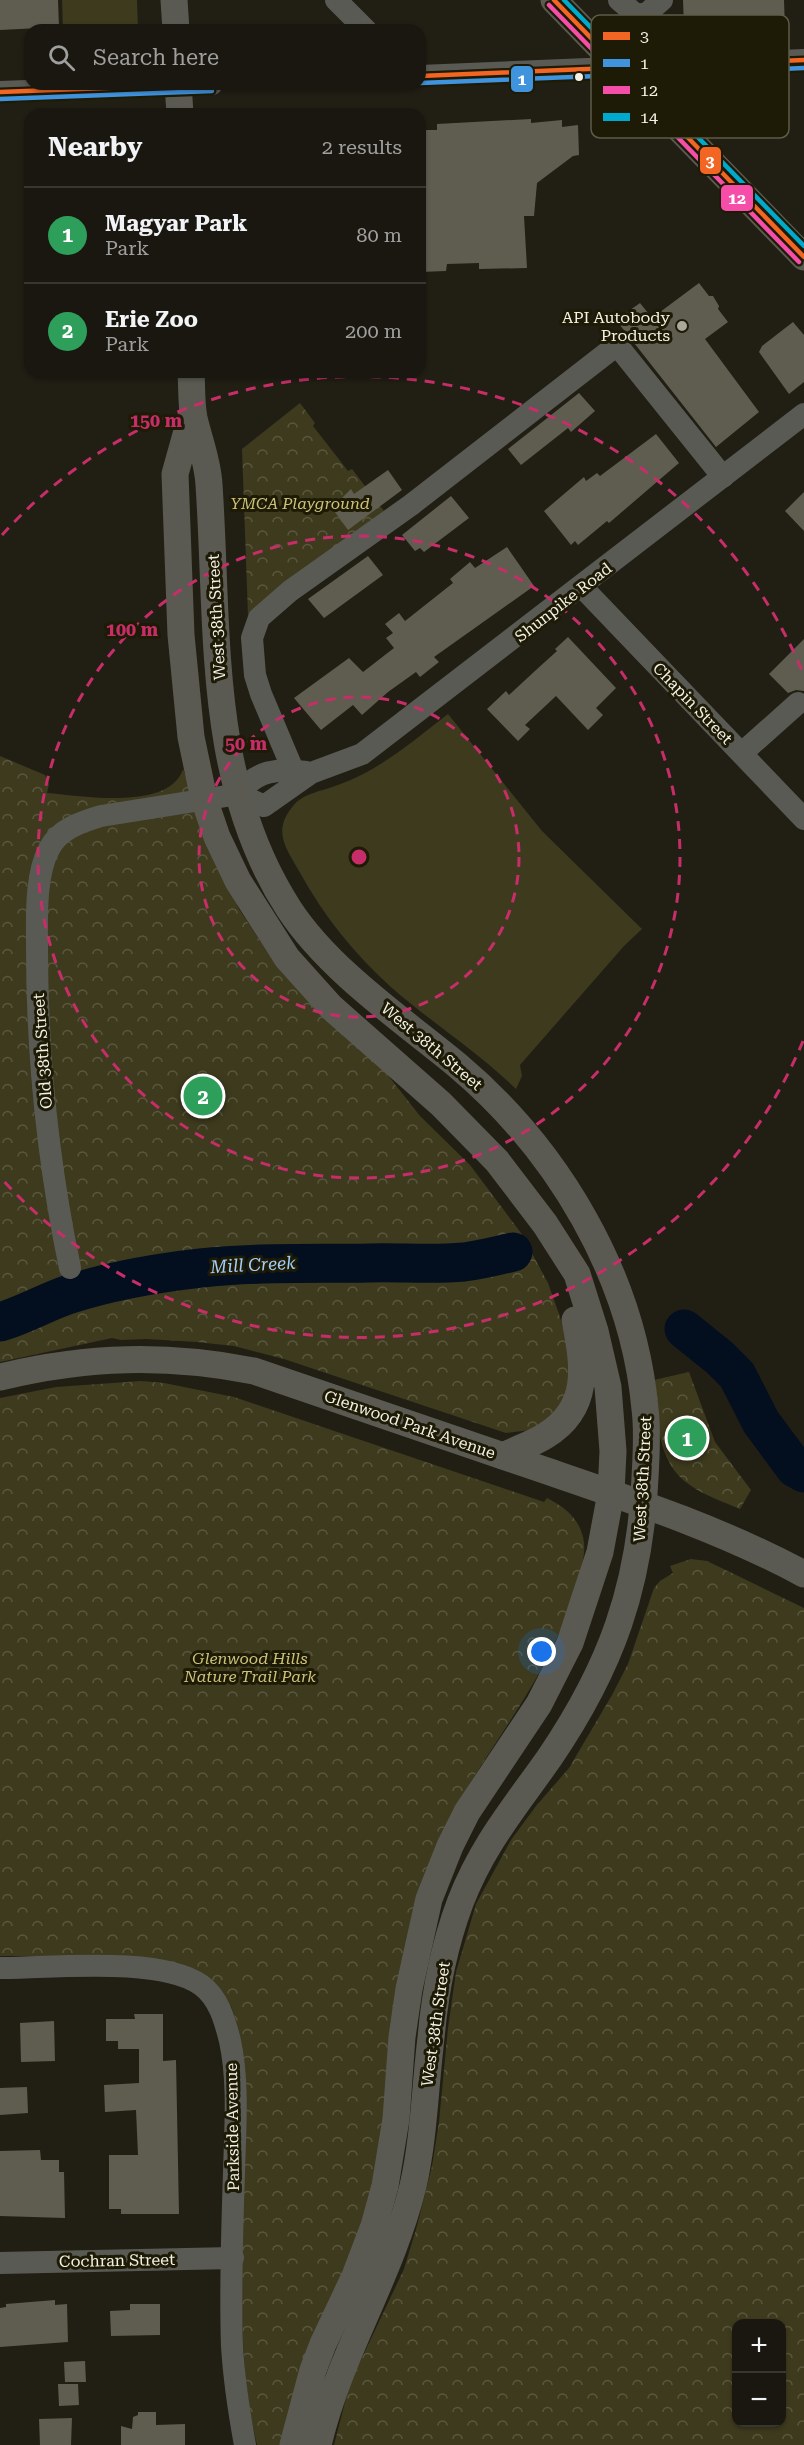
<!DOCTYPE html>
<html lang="en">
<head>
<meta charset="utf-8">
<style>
  :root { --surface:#19170f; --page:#26241d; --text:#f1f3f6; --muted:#9f9f9e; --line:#37362f; --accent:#aaa89c }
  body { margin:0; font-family:"Roboto Serif",serif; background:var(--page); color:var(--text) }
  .controls { position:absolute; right:18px; bottom:18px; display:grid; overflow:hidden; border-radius:12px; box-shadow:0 2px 4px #0004 }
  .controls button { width:54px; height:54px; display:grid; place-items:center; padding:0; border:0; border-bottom:2px solid var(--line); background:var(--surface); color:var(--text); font:30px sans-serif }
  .you { position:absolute; left:542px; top:1652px; width:21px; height:21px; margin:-15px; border:4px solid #fff; border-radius:50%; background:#1a73e8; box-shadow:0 0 0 9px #1a73e833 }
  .badge { display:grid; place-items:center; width:39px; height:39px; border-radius:50%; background:var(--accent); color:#fff; font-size:20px; font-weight:700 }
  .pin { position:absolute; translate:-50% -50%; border:3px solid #fff; box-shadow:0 2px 6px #0006 }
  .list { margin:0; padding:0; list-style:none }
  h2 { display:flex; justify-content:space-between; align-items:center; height:78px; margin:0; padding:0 24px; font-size:26px }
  h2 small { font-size:20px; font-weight:400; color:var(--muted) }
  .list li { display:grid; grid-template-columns:39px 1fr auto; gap:18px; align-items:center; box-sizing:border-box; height:96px; padding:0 24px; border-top:2px solid var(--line) }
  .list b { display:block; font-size:22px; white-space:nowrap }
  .list p { margin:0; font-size:20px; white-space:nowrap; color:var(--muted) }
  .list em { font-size:20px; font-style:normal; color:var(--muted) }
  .icon { flex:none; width:33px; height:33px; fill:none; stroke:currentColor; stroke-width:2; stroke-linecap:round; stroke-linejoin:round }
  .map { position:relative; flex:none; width:804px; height:2445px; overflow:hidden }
  .search { position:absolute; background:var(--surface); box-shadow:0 2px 4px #0004; left:24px; top:24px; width:402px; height:66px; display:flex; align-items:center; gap:15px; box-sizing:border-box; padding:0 21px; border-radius:18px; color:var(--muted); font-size:22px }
  .panel { position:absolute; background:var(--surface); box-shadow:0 2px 4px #0004; left:24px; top:108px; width:402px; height:270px; border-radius:18px }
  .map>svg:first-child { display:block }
  .grass { fill:#3e3a1e }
  .forest { fill:url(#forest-crowns); fill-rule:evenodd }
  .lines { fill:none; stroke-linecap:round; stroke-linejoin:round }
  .river { stroke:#030e1f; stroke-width:39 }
  .building { fill:#5f5d4f }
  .minor { stroke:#5a5a55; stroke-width:22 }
  .major { stroke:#5b5a52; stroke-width:27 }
  .bus-1-casing { stroke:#1d1a05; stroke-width:9 }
  .bus-2-casing { stroke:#1d1a05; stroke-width:9 }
  .bus-3-casing { stroke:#1d1a05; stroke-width:9 }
  .bus-4-casing { stroke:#1d1a05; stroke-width:9 }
  .bus-1 { stroke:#f26522; stroke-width:4.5 }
  .bus-2 { stroke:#4094de; stroke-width:4.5 }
  .bus-3 { stroke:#f54da8; stroke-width:4.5 }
  .bus-4 { stroke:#00a9ce; stroke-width:4.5 }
  .ring { fill:none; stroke:#c72e69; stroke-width:3; stroke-dasharray:10 8 }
  .bus-dot { fill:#f4f2e5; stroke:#1d1a05; stroke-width:2 }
  .poi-dot { fill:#aaa89c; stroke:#1d1a05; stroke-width:2 }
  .labels { text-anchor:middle; stroke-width:6; stroke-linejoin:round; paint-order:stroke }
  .poi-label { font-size:16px; fill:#f4f2e5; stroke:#1d1a05; text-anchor:end }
  .park-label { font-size:16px; font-style:italic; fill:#cec27a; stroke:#1d1a05 }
  .street-label { font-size:16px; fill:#f4f2e5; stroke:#1d1a05 }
  .water-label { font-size:18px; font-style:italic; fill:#a2cef8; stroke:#1d1a05 }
  .key { fill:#1d1a05; stroke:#5e5b48; stroke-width:1.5 }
  .key-label { font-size:16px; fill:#f4f2e5 }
  .centre { fill:#c72e69; stroke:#1d1a05; stroke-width:3 }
  .ring-label { font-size:18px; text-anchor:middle; font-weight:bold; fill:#c72e69; stroke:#1d1a05; stroke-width:6; stroke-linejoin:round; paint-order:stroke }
  .line-badge { stroke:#1d1a05; stroke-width:2 }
  .badge-label { font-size:16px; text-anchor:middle; font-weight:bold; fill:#fff }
</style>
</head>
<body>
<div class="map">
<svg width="804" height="2445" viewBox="0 0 804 2445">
  <defs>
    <pattern id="forest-crowns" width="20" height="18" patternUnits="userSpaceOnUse" patternTransform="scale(1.5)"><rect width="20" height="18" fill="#3e3a1e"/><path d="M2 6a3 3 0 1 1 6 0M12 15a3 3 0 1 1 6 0" fill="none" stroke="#5a573f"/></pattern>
  </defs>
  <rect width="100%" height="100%" fill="#211f14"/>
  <g class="grass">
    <polygon points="62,0 137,0 138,30 63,30"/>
    <path d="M448 714 542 831 642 929 624 946 520 1065 522 1076 516 1089C477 1051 432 1023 392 988 355 955 323 915 299 871 286 848 272 831 293 806 303 793 323 791 338 785 380 770 413 741 448 714Z"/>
  </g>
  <g class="forest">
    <polygon points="300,403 315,423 313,426 348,471 352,469 384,511 248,615 242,449"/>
    <path d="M0 756 45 775 49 784 47 793C81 796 170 811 183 769L217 863 239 909 272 959 322 1016 383 1069 420 1116 470 1165 521 1233 548 1283 559 1314 568 1346 571 1392 539 1429 506 1433 284 1359 234 1346 197 1342 146 1339 121 1340 112 1338 0 1362Z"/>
    <path d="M689 1372 715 1442 751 1490 740 1509C724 1502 705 1496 690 1485 655 1462 658 1417 654 1380Z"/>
    <path d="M141 1381 164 1383 234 1397 544 1502 547 1498C564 1507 578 1517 583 1537 587 1552 581 1567 577 1582 554 1668 502 1728 458 1803L379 2180 285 2445H257C235 2353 243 2257 244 2164 245 2111 249 2057 231 2006L116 1956H0V1398L56 1387Z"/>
    <path d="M691 1559 707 1561 804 1608V2445H334L350 2383 404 2269 417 2226 432 2166 439 2122 448 2028 456 1972 476 1904 511 1840 536 1806 569 1768 612 1695 628 1664 654 1588 660 1581 673 1573 670 1566ZM736 2324H782V2422H736Z"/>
  </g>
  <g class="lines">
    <g class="river">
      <path d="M0 1322C24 1315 44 1303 67 1295 110 1281 156 1273 201 1268 257 1262 313 1264 369 1263 400 1262 432 1265 464 1262 480 1260 497 1256 513 1252"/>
      <polyline points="684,1329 720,1358 737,1375 761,1422 795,1468 804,1473"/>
    </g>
  </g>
  <g class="building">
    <polygon points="0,0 58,0 59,27 0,30"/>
    <polygon points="683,0 784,0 785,30 736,32 736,25 684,27"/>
    <polygon points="531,119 531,123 562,120 562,127 578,125 579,155 573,156 537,183 534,216 524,216 527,268 479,269 479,263 447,264 446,271 420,272 420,130 437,130 437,124"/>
    <polygon points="699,283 709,296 713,296 719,306 718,309 728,322 705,339 759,412 716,447 616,320 640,303 652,318"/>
    <polygon points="793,322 804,335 804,382 789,394 759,352 762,346"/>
    <polygon points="579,393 595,411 571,432 568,428 521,465 508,449"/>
    <polygon points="656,434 679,463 609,523 607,521 578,545 575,541 571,545 544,511 584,477 586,481 597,473 600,476"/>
    <polygon points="388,470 402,490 348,530 332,508 351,489 354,494"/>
    <polygon points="804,492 804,531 785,511"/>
    <polygon points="451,496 469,518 424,552 420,548 415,551 402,535"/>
    <polygon points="507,547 534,586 434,657 439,662 420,677 416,672 388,692 362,715 353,705 321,730 294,698 349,658 363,672 394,648 386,638 393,633 385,624 399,613 405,621 453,583 450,579 470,562 475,568"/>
    <polygon points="368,556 383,575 324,618 308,599"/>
    <polygon points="568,637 616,688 596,708 603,715 588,730 556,696 525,725 530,729 518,741 487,709 506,691 509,695 536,670 557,651 555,649"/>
    <polygon points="804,639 804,691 796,690 788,693 769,674"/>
    <polygon points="134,2014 163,2014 163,2061 176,2060 179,2214 121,2214 121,2209 109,2209 109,2155 138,2155 136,2110 105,2112 104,2085 139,2083 139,2049 118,2049 118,2041 106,2041 106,2019 135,2019"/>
    <polygon points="54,2021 55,2061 21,2062 20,2023"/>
    <polygon points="27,2087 28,2113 0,2115 0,2088"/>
    <polygon points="40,2150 41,2160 59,2160 59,2172 64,2172 65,2218 0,2216 0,2151"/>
    <polygon points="55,2300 55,2305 67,2304 68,2342 0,2347 0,2308 6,2307 6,2304"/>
    <polygon points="130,2304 160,2304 160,2335 111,2336 110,2311 130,2310"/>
    <polygon points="85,2361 86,2382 65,2382 64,2362"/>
    <polygon points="58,2384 78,2384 79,2405 59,2406"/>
    <polygon points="138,2412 156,2412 156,2425 185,2424 185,2445 121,2445 121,2426 132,2429 133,2417 138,2415"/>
    <polygon points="72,2418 71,2445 40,2445 39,2419"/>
  </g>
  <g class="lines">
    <g class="minor">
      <polyline points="336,0 366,30"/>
      <polyline points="619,0 634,13 645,15 662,0"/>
      <polyline points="420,76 804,60"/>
      <polyline points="0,92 212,84"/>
      <polyline points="582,587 804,819"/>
      <polyline points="742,753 798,703"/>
      <polyline points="293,770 261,694 255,675 252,638 259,618 290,591 411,505 617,345 723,477"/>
      <path d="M239 794C255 770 279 768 306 772"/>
      <path d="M70 1268C48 1163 37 1054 37 947 37 918 35 875 49 849 59 829 81 822 101 816L239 794 264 806 311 773 362 754 804 414"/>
      <path d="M0 1968C51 1968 160 1956 201 1985 219 1998 225 2021 230 2041 239 2083 235 2130 234 2173 232 2230 230 2289 232 2346 234 2379 239 2412 245 2445"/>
      <polyline points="0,2263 233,2258"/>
    </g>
    <g class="major">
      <polyline points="174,0 176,30"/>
      <polyline points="554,0 804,257"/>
      <polyline points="178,84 180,114"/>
      <path d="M191 372C192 387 191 403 194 418 199 440 208 462 209 485 219 630 206 781 289 909 328 969 401 1019 457 1065 558 1150 633 1276 645 1409 648 1432 646 1456 645 1478 640 1587 611 1667 550 1757 515 1807 482 1845 460 1903 444 1946 435 1992 431 2038 425 2087 424 2138 413 2186 391 2276 339 2355 318 2445"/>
      <polyline points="192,413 175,474 181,635 191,737 204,799 217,837 238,881 287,958 331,1007 441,1104 497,1161 545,1224 577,1274 595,1331 608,1387 613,1451 611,1493 600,1552 570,1643 539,1704 467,1812 450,1846 429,1899 409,1989 402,2037 396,2119 385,2186 374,2226 355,2276 323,2344 313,2370 293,2445"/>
      <path d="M0 1377C88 1356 166 1354 254 1371 351 1404 449 1437 547 1471 635 1501 722 1530 804 1574"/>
      <path d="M503 1456C517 1449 532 1444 545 1436 591 1408 584 1366 575 1320"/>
    </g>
    <g class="bus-1-casing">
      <g id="bus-1">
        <polyline points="554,0 804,257"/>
        <polyline points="420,76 804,60"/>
        <polyline points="0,92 212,84"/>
      </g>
    </g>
    <g class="bus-2-casing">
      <g id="bus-2">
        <polyline points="420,83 804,68"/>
        <polyline points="0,99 212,91"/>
      </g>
    </g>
    <g class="bus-3-casing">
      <polyline id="bus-3" points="549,5 799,262"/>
    </g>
    <g class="bus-4-casing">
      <polyline id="bus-4" points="564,0 804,246"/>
    </g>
    <use href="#bus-1" class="bus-1"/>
    <use href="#bus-2" class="bus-2"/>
    <use href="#bus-3" class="bus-3"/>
    <use href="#bus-4" class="bus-4"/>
  </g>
  <g class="ring">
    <circle cx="359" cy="857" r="160"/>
    <circle cx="359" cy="857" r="321"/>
    <path d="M803 1041A481 481 0 0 1 2 1179M2 535A481 481 0 0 1 803 673"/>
  </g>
  <circle class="bus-dot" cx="579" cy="77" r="5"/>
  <circle class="poi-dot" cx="682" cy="326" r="6"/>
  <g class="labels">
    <g class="poi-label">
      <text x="670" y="323">API Autobody<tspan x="670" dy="18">Products</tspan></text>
    </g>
    <g class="park-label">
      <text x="300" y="509">YMCA Playground</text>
      <text x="250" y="1664">Glenwood Hills<tspan x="250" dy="18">Nature Trail Park</tspan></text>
    </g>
    <g class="street-label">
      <text transform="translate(563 602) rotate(-38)" y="6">Shunpike Road</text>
      <text transform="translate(216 617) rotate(-93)" y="6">West 38th Street</text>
      <text transform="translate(693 703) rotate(46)" y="6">Chapin Street</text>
      <text transform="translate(432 1046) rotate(40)" y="6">West 38th Street</text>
      <text transform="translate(42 1051) rotate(-94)" y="6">Old 38th Street</text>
      <text transform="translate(410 1424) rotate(19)" y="6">Glenwood Park Avenue</text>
      <text transform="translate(642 1479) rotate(-87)" y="6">West 38th Street</text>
      <text transform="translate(435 2024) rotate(-82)" y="6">West 38th Street</text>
      <text transform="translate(232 2127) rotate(-91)" y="6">Parkside Avenue</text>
      <text transform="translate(117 2260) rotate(-1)" y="6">Cochran Street</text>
    </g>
    <g class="water-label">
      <text transform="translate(253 1265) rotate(-3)" y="6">Mill Creek</text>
    </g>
  </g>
  <rect x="591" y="15" width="198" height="123" rx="9" class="key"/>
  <rect x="603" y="32" width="27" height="8" fill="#f26522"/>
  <rect x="603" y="59" width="27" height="8" fill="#4094de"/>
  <rect x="603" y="86" width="27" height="8" fill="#f54da8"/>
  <rect x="603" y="113" width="27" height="8" fill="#00a9ce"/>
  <g class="key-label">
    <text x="640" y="42">3</text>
    <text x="640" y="69">1</text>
    <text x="640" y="96">12</text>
    <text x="640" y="123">14</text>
  </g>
  <circle cx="359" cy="857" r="9" class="centre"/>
  <g class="ring-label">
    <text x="156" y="427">150 m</text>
    <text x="132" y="636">100 m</text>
    <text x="246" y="750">50 m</text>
  </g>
  <g class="line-badge">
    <rect x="510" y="65" width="24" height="28" rx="6" fill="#4094de"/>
    <rect x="699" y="146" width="23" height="29" rx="6" fill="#f26522"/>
    <rect x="720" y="184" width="34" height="28" rx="6" fill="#f54da8"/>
  </g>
  <g class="badge-label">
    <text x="522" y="85">1</text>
    <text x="710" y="167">3</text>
    <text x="737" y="204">12</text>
  </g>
</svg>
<div class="controls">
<button>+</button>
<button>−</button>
</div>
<div class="you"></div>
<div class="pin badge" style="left:687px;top:1438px;background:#2e9e5b">1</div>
<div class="pin badge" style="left:203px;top:1096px;background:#2e9e5b">2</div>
<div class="search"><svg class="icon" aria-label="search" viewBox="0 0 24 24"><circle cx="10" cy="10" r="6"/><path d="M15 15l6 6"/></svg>Search here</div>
<section class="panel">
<h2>Nearby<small>2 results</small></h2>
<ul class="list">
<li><span class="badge" style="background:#2e9e5b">1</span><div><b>Magyar Park</b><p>Park</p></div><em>80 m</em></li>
<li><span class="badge" style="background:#2e9e5b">2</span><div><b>Erie Zoo</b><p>Park</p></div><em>200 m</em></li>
</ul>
</section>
</div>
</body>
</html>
